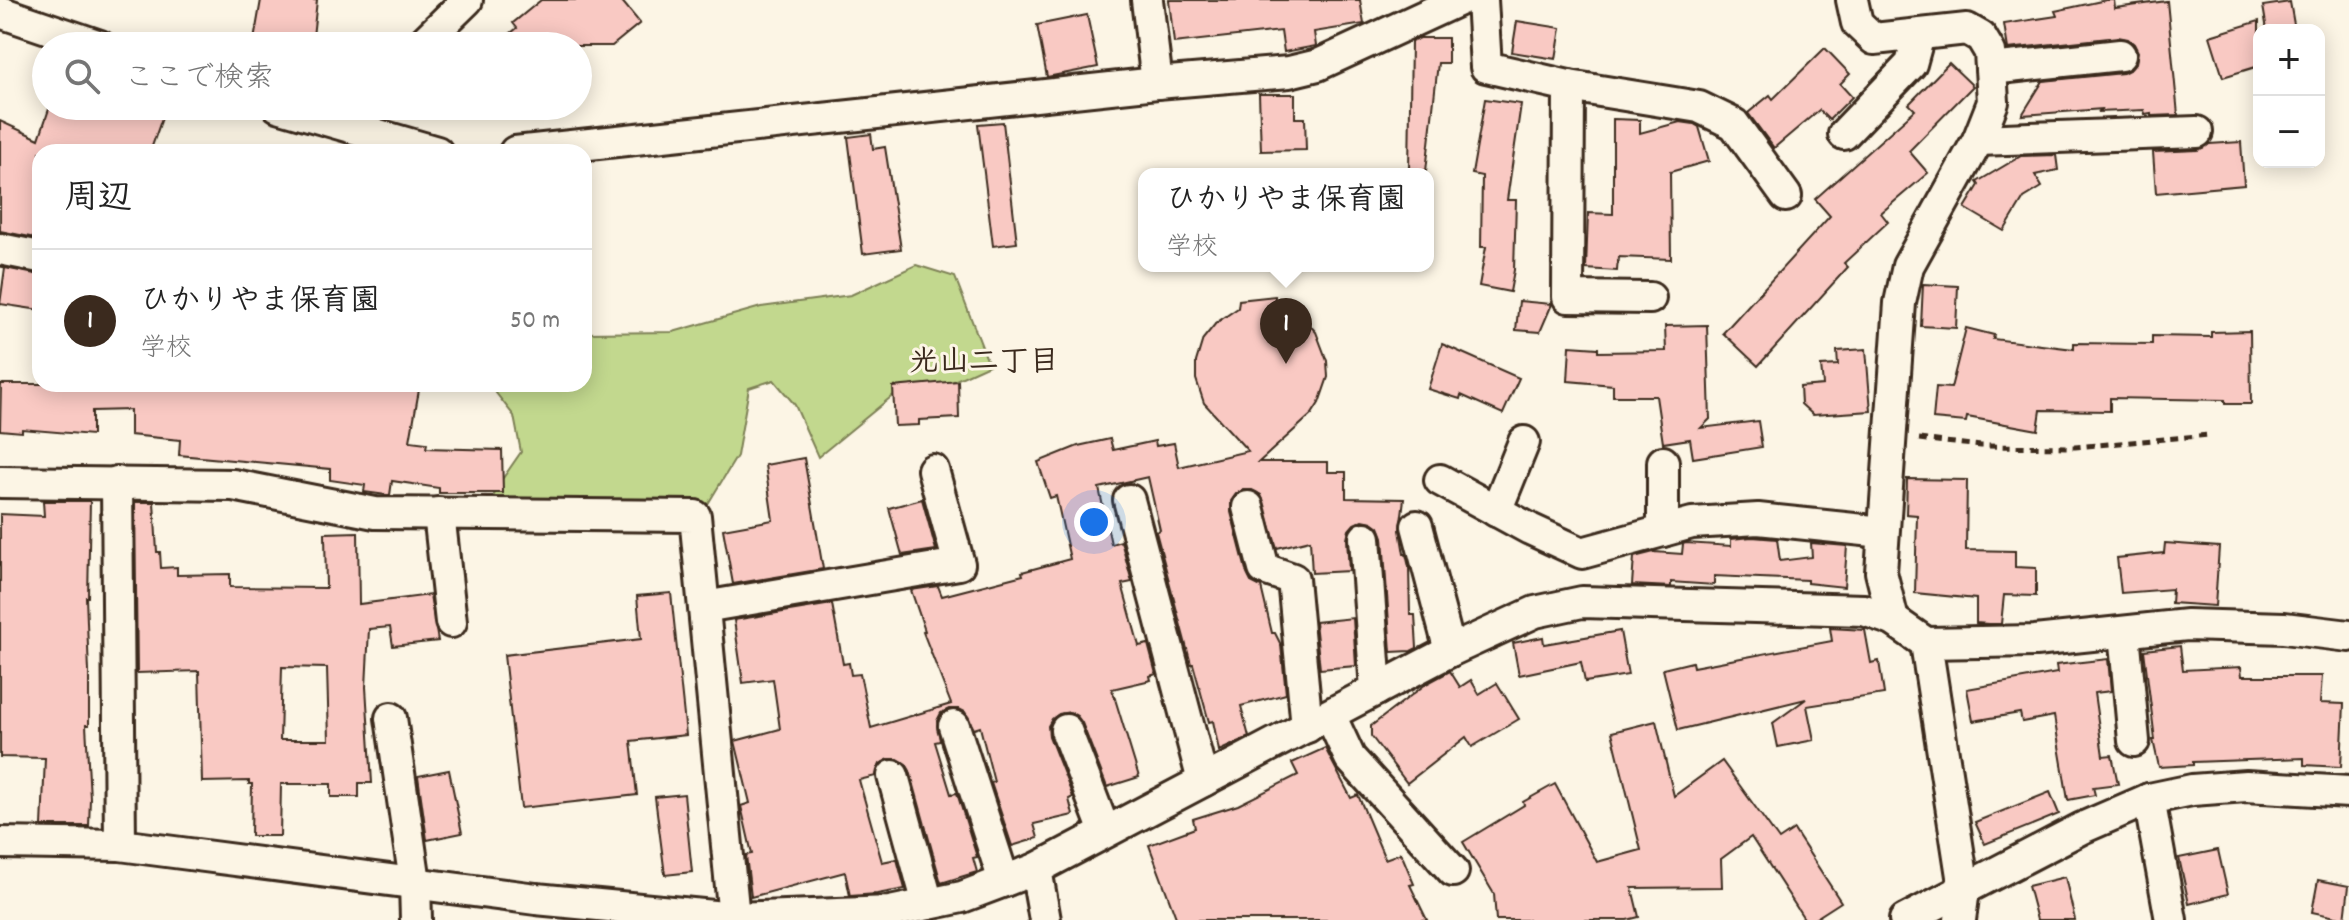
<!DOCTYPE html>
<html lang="ja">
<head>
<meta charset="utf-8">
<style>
  :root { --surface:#fff; --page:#f2f2f2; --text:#222; --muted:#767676; --line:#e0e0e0; --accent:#3b2a1e }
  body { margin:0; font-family:Dekko,"Klee One",sans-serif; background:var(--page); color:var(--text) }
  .controls { position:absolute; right:24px; top:24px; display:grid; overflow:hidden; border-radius:16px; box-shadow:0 4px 20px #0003 }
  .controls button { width:72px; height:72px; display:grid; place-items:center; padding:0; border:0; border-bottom:2px solid var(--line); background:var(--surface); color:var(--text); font:40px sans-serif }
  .you { position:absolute; left:1094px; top:522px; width:28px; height:28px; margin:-20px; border:6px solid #fff; border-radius:50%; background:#1a73e8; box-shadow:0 0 0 12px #1a73e833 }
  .badge { display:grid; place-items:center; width:52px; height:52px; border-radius:50%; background:var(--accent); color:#fff; font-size:26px; font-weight:700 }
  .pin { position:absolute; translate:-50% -66px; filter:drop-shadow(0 2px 4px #0008) }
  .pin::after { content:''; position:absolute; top:42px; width:28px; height:24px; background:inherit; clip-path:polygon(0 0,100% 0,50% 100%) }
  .popup { position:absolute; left:1138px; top:168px; width:296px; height:104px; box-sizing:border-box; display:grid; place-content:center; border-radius:16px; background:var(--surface); filter:drop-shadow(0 2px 6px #0005); font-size:26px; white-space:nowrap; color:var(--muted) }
  .popup b { font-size:30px; color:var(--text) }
  .popup::after { content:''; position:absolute; left:50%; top:100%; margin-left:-16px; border:16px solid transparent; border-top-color:var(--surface) }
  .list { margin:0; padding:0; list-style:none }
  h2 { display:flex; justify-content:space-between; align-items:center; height:104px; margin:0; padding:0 32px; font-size:34px }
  h2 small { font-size:26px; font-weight:400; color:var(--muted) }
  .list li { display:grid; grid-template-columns:52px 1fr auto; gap:24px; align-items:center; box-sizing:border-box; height:144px; padding:0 32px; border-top:2px solid var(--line) }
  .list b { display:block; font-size:30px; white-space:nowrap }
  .list p { margin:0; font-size:26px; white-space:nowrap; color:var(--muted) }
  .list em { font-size:26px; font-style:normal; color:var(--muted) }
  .icon { flex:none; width:44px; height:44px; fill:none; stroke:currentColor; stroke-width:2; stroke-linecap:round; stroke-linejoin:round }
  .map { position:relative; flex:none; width:2349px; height:920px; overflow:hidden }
  .search { position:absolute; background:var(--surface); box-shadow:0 4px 20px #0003; left:32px; top:32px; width:560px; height:88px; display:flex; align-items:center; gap:20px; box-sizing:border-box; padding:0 28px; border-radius:44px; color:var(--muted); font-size:30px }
  .panel { position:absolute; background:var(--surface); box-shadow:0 4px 20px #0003; left:32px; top:144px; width:560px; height:248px; border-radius:24px }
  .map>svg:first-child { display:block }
  .green { fill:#c2d88e; stroke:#7e8156; stroke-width:2 }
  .building { fill:#f9c9c3; stroke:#3b2a1e; stroke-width:2; fill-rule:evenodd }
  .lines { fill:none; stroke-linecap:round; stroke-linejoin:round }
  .minor-casing { stroke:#3b2a1e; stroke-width:36 }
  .path { stroke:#3b2a1e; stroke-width:5; stroke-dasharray:8 6; stroke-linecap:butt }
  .minor { stroke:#fcf5e5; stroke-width:30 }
  .labels { text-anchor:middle; stroke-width:6; stroke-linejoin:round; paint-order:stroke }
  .neighbourhood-label { font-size:30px; font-weight:bold; fill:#3b2a1e; stroke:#fcf5e5 }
</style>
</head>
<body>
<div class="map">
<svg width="2349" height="920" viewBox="0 0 2349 920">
  <rect width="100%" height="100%" fill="#fcf5e5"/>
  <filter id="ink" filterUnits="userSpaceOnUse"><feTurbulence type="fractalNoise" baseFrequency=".0125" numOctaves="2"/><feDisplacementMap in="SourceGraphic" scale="16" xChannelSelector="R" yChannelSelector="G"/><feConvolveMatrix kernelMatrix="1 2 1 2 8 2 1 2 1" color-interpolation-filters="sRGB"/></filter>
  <g filter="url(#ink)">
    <polygon class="green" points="916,265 955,277 989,365 947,384 896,393 818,457 795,405 774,380 749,388 737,456 703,512 485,513 501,481 521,452 514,416 496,393 493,384 584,384 584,333 673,332 761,307 851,295"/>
    <g class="building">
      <polygon points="261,0 317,0 312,46 253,46"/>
      <polygon points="541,0 621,0 640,23 612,46 495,46 517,28 513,23"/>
      <polygon points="1169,0 1360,0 1364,24 1314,32 1316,46 1284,52 1281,31 1174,43"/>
      <polygon points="2106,0 2114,0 2115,8 2167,1 2178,115 2151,116 2151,113 2145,114 2144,110 2098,112 2103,109 2022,115 2043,81 2123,73 2131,69 2136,63 2138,52 2134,44 2128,39 2118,37 2008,49 2004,24 2057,16 2055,11"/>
      <polygon points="2290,2 2295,30 2267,30 2263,6"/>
      <polygon points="1087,15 1098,67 1047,77 1037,25"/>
      <polygon points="1517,21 1561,28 1556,59 1512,52"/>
      <polygon points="2259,21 2259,66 2223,77 2210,36"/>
      <polygon points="1420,38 1448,38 1448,63 1438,63 1426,171 1409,170 1411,42"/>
      <polygon points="1825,48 1850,74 1840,84 1852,97 1829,120 1819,110 1774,148 1748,113 1770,95 1773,99"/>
      <polygon points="1949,63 1973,86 1909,151 1928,173 1881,213 1888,222 1844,263 1848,267 1758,366 1723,333 1830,216 1815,199 1915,110 1909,104"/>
      <polygon points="1259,94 1295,94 1295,118 1305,118 1306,150 1261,151"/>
      <polygon points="1485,99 1521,104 1507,200 1516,200 1514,270 1510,292 1479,286 1486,247 1481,247 1482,176 1472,174"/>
      <polygon points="50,106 137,106 163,115 150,152 40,152 40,239 0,231 0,121 39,139"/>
      <polygon points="1613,119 1640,120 1640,133 1680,122 1694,124 1699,127 1709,161 1670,172 1671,259 1618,257 1617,271 1586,269 1588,213 1613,214"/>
      <polygon points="1003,122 1017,243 993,246 978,124"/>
      <polygon points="871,134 873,149 885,147 901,249 863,254 848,137"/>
      <polygon points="2241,142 2244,185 2156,193 2153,152 2198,150 2209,144"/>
      <polygon points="2056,155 2058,170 2035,175 2042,187 2024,198 2004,231 1965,208 1979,185 1977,182 2021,156"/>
      <polygon points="5,268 40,275 40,310 0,304"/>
      <polygon points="1923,284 1958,286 1956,328 1921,326"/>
      <polygon points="1275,296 1275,307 1290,310 1305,320 1316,332 1327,361 1328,377 1319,403 1312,414 1259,462 1328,462 1328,472 1346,472 1346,498 1404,499 1400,530 1404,554 1406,554 1409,567 1410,615 1415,615 1417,648 1411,651 1391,652 1383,537 1379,527 1372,522 1363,520 1354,524 1349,530 1347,539 1349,571 1312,573 1310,540 1277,548 1261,495 1252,490 1243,490 1236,494 1231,501 1231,512 1247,574 1251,582 1261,587 1272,633 1275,633 1281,645 1286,694 1241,706 1249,737 1219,751 1213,721 1209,722 1193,664 1191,664 1156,532 1160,530 1148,477 1099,488 1111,544 1121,541 1132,582 1122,584 1139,646 1148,644 1156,674 1150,676 1151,680 1112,689 1139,777 1107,787 1082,723 1077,716 1070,712 1059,714 1052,719 1048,726 1049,736 1073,797 1069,799 1073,815 1034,824 1038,838 1012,846 991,783 994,782 980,727 974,729 965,712 959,709 949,709 941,713 937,721 940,741 935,742 951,794 957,793 977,857 973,858 977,872 941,883 910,771 906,764 898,759 889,759 880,764 876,776 859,780 882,862 897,859 905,889 877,894 850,896 845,872 751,897 746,855 752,854 741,806 750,803 735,741 780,729 773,679 743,683 734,620 832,604 843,664 849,663 851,675 860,674 871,728 951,704 923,632 925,631 911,590 938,586 942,596 1023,575 1022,572 1070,559 1056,496 1050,498 1038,462 1078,446 1110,439 1113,450 1155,441 1156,446 1174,443 1179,467 1248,451 1204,403 1196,379 1196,362 1203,339 1216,323 1238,308 1239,300"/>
      <polygon points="1519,301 1552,304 1540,332 1516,330"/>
      <polygon points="1707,325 1710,419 1701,428 1758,421 1762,447 1693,458 1690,439 1663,443 1656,396 1613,396 1613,385 1568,381 1570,346 1598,348 1598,352 1666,351 1665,326"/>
      <polygon points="1966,328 1994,335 1993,339 2074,349 2074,343 2152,344 2152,336 2211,337 2211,332 2250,331 2251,404 2225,404 2225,400 2110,398 2110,411 2041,410 2038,430 1967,417 1966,422 1933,419 1936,387 1951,388"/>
      <polygon points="1442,344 1519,378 1503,414 1461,395 1460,399 1428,389"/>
      <polygon points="1866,349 1871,411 1813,415 1801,404 1800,387 1823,385 1821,366 1838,365 1837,351"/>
      <polygon points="958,381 959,418 919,420 919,425 895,426 893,387"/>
      <polygon points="1,384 420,384 410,441 427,443 426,448 502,450 503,493 439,493 439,488 392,481 390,495 386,495 364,492 365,485 330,480 330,469 179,455 180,440 130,435 130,410 92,411 92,435 22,429 22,432 0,430"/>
      <polygon points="804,458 823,569 733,584 723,529 773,520 765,465"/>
      <polygon points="1907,479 1967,480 1966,550 2015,551 2015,567 2036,568 2036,596 2004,595 2001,624 1988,624 1976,623 1976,599 1915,593 1917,515 1906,514"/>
      <polygon points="922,499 936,550 902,555 889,508"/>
      <polygon points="43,501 90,501 88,597 86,597 89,672 89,725 86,725 90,798 89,826 42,826 45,758 0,757 0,514 44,516"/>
      <path d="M135 502H154L157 552H160L161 568 177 567V575L230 574V587L326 588 325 533 358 532 359 604 430 595 438 641 393 646 390 627 369 629 366 687 372 783H359V797H331V784H281L280 836H251L252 784H249V781L202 782 199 671 137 673ZM282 667 327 668 329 740H280Z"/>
      <polygon points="1752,537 1777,539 1780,561 1812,557 1811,543 1847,546 1844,587 1807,583 1807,580 1714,576 1714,585 1671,582 1671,587 1632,585 1634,557 1654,552 1682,554 1683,544 1686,543 1731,546 1731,539"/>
      <polygon points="2165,543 2219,547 2215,606 2171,603 2172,589 2121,593 2117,558 2164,553"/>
      <polygon points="671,593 686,735 631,741 637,795 521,808 504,655 641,639 637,596"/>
      <polygon points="1353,618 1356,666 1320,669 1315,622"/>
      <polygon points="1830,628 1865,630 1871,663 1879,661 1884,694 1807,706 1814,740 1778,747 1773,723 1806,699 1678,730 1663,669 1692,662 1693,667 1832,641"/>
      <polygon points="1620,631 1628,675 1585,682 1581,662 1519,675 1513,643 1543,637 1544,644"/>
      <polygon points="2180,646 2183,670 2241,667 2242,676 2322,676 2320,703 2344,704 2341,767 2304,765 2304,758 2193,762 2193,765 2159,767 2153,740 2155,740 2144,650"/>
      <polygon points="2108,659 2111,691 2094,693 2103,756 2112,755 2118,784 2093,787 2095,795 2068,800 2054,716 2022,722 2020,713 1973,721 1967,689 2057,673 2056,665"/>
      <polygon points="1450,671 1460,687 1471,680 1479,694 1497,683 1519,719 1472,747 1466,737 1407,783 1371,736 1371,726 1426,684"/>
      <polygon points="1656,721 1674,796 1722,761 1779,840 1794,830 1841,902 1813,920 1805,920 1751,837 1721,859 1722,887 1632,888 1639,917 1627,920 1496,920 1494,894 1463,842 1524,805 1523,802 1555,784 1597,862 1641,850 1612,732"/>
      <polygon points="1325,748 1351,798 1358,795 1385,859 1401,853 1414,884 1410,885 1427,920 1177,920 1149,845 1195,828 1193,819 1238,805 1298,775 1292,763"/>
      <polygon points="449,770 462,833 427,840 418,776"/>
      <polygon points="2050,792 2059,814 1985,844 1975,822"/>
      <polygon points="684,794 692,872 665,875 655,797"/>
      <polygon points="2218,850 2228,894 2189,904 2179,858"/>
      <polygon points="2065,877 2075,920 2037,920 2028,886"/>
      <polygon points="2318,880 2349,886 2345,919 2312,912"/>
    </g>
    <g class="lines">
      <g class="minor-casing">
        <g id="minor">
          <polyline points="1147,0 1157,83"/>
          <polyline points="1482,0 1486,67 1569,86 1568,297 1650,298"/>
          <polyline points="1852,0 1857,23 1874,39 1967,29 1981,37 1990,52 1993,102 1978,140 1908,266 1900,303 1881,572 1893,620"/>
          <polyline points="0,12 100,46"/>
          <polyline points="420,46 467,0"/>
          <polyline points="1991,69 2120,55"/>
          <polyline points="1569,86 1699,107 1734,124 1786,196"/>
          <polyline points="278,106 437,152"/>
          <polyline points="1844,134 1911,64 1919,35"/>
          <polyline points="1978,140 2197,132"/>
          <polyline points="515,152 1157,83 1289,72 1318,65 1459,0"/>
          <polyline points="0,249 40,257"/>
          <polyline points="1663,462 1663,531"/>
          <polyline points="1440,480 1530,529 1582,553 1692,523 1758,519 1883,532"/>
          <polyline points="0,482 233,485 375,513 695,516 734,918"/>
          <polyline points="117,482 120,845"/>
          <polyline points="1129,500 1203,781"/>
          <polyline points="1248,507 1264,569 1293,579 1307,727"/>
          <polyline points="1496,511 1524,442"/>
          <polyline points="439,513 451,622"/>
          <polyline points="1417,526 1450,651"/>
          <polyline points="1365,538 1376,690"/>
          <polyline points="704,607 959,564 933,470"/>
          <polyline points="2124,632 2134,741"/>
          <polyline points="1926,643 1964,889 1960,920"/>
          <polyline points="1330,715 1350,758 1453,871"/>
          <polyline points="391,718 415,882 416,920"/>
          <polyline points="954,726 1004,881"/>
          <polyline points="1066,730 1105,832"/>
          <polyline points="893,776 928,904"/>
          <polyline points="2149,799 2171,920"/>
          <polyline points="0,843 120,845 536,899 734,918 890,912 962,897 1036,869 1450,651 1535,612 1582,602 1864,610 1893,620 1926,643 2035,641 2187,625 2284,628 2349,636"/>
          <polyline points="1036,869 1045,920"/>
          <polyline points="1905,920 2082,828 2149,799 2192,790 2246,786 2349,792"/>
        </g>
      </g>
      <polyline class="path" points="1919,439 1981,446 2075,447 2210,435"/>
      <use href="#minor" class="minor"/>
    </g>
  </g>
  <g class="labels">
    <g class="neighbourhood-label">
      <text x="984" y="370">光山二丁目</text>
    </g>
  </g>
</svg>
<div class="controls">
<button>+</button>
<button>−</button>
</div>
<div class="you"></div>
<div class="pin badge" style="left:1286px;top:364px">1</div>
<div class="popup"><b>ひかりやま保育園</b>学校</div>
<div class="search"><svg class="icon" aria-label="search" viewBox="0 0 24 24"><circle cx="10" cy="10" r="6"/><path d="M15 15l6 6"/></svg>ここで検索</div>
<section class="panel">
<h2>周辺<small></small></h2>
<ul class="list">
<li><span class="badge">1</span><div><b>ひかりやま保育園</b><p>学校</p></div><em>50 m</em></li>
</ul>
</section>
</div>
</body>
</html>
